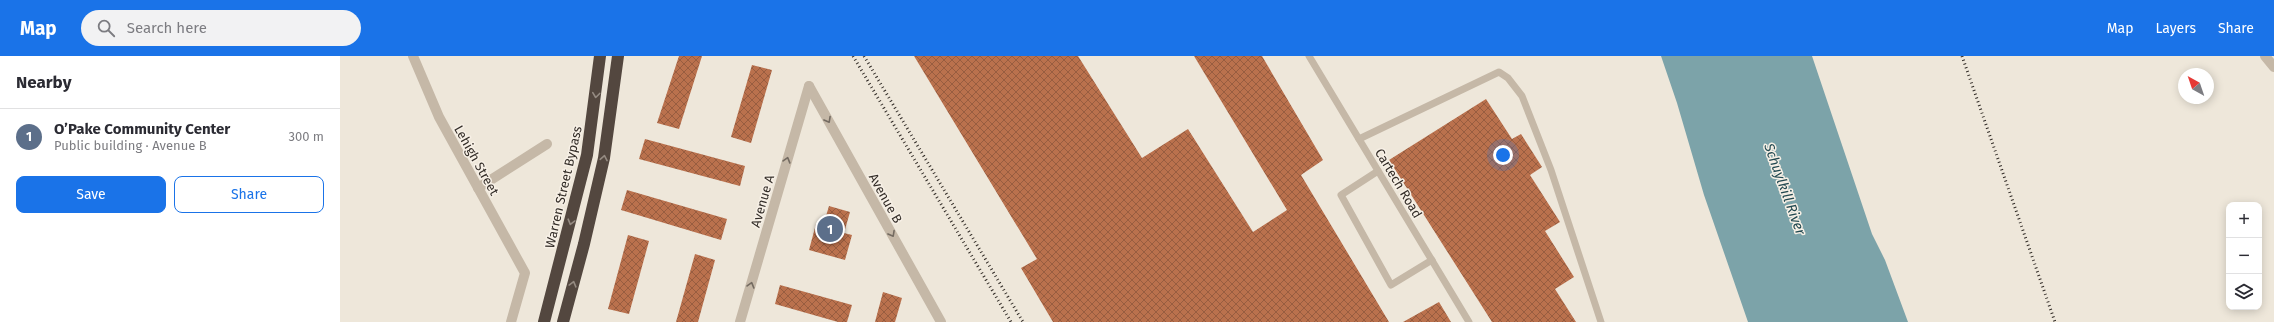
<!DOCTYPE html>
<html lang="en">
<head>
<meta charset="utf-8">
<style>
  :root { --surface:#fff; --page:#f2f2f3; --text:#2b2b33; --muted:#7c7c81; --line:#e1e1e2; --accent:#1a73e8 }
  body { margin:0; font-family:"Fira Sans",sans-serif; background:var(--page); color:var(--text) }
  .controls { position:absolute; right:12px; bottom:12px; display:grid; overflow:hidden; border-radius:8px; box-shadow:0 2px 10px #0003 }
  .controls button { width:36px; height:36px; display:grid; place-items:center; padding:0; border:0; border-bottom:1px solid var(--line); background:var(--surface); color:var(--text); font:20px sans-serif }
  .compass { position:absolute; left:1838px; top:12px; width:36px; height:36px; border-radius:50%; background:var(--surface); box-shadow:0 2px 10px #0003; rotate:320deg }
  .you { position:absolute; left:1163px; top:99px; width:14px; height:14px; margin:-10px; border:3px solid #fff; border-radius:50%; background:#1a73e8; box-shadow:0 0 0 6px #1a73e833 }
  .badge { display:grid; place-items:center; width:26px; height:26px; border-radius:50%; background:var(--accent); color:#fff; font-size:13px; font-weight:700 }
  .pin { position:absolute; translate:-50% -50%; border:2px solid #fff; box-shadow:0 1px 4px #0006 }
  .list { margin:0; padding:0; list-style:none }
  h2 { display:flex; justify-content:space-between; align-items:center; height:52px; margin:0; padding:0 16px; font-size:17px }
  h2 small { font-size:13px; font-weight:400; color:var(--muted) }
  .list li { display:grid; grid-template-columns:26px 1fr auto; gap:12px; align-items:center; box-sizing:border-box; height:56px; padding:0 16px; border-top:1px solid var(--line) }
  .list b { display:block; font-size:15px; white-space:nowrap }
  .list p { margin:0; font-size:13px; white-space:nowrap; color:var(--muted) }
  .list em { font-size:13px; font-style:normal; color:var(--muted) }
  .actions { display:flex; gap:8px; padding:12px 16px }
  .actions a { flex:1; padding:9px 0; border:1px solid var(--accent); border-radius:8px; text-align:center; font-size:14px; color:var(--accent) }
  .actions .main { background:var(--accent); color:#fff }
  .icon { flex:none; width:22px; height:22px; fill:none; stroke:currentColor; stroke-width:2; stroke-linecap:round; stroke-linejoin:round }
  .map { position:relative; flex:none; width:1934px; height:266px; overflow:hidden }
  header { display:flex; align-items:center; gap:24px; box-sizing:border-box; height:56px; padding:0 20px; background:var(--accent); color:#fff }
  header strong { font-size:19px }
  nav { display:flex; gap:22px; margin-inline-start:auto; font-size:14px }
  .search { width:280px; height:36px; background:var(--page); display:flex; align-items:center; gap:10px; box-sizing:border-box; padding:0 14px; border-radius:22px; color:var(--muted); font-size:15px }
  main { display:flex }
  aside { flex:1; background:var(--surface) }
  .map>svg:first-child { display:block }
  .water { fill:#7ca3a9 }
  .building { fill:url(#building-cross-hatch) }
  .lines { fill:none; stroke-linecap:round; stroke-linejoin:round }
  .service { stroke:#c5b8a7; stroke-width:7 }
  .minor { stroke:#c5b8a7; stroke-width:10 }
  .motorway { stroke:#53473f; stroke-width:12 }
  .rail { stroke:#322c27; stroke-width:3; stroke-dasharray:1 3; stroke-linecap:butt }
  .oneway { stroke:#958b82 }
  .oneway2 { stroke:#746b61 }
  .labels { text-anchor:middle; stroke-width:3; stroke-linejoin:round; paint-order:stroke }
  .street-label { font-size:13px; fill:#322c27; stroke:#f7f0e6 }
  .water-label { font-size:14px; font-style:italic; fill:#214850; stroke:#f7f0e6 }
</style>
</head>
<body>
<header>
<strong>Map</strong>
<div class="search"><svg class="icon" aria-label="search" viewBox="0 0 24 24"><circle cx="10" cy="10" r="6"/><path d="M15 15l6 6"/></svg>Search here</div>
<nav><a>Map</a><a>Layers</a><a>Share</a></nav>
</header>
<main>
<aside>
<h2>Nearby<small></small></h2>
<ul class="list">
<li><span class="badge" style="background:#5c6f8a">1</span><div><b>O’Pake Community Center</b><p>Public building · Avenue B</p></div><em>300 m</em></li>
</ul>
<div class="actions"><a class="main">Save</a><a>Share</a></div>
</aside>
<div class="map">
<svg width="1934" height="266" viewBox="0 0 1934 266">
  <defs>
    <pattern id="building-cross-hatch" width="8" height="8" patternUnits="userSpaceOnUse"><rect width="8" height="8" fill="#ba714d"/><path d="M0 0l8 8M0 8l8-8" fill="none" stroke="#985d40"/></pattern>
  </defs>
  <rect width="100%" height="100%" fill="#eee7da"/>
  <polygon class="water" points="1321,0 1472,0 1532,178 1545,204 1568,266 1408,266 1364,139 1337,47"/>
  <g class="building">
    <polygon points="339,0 362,0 339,73 317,67"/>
    <polygon points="574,0 738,0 802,102 848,73 913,176 947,154 854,0 922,0 983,104 961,119 1049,266 713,266 681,212 697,203"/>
    <polygon points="412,9 432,14 411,87 391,81"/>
    <polygon points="1146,43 1172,83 1181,78 1202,111 1190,119 1220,166 1205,175 1234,221 1215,233 1236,266 1152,266 1049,104"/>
    <polygon points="305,83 405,110 400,130 299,103"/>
    <polygon points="287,134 387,163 381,184 281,154"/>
    <polygon points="489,150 510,156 504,177 512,179 505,204 469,194 476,168 483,170"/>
    <polygon points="288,179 309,185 289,258 268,253"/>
    <polygon points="355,198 375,204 358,266 336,266"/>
    <polygon points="440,229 512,249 507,266 498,266 435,248"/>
    <polygon points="543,236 562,242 555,266 535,266"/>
    <polygon points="1099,246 1111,266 1063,266"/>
  </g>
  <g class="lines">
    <g class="service">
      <polyline points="969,0 1129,266"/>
      <polyline points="1019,83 1159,16 1168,22 1182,40 1211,114 1261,266"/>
      <polyline points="1038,115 1001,139 1051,229 1092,204"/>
    </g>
    <g class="minor">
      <polyline points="73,0 99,61 185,217 171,266"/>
      <polyline points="1925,0 1934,11"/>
      <polyline points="469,30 601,266"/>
      <polyline points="138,132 207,88"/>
      <polyline points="400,266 469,30"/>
    </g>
    <g class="motorway">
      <polyline points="204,266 247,99 260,0"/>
      <polyline points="223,266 244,188 264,102 278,0"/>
    </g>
    <g class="rail">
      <polyline points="513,0 671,266"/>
      <polyline points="524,0 683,266"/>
      <polyline points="1622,0 1715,266"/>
    </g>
  </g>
  <defs><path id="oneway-chevron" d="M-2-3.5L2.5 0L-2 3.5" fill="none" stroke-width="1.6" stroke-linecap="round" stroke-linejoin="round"/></defs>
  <g class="oneway">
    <use href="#oneway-chevron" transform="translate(256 39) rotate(97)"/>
    <use href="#oneway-chevron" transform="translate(264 102) rotate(-79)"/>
    <use href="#oneway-chevron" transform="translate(231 166) rotate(105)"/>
    <use href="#oneway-chevron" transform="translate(233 228) rotate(-75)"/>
  </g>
  <g class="oneway2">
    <use href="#oneway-chevron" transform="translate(488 64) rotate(61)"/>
    <use href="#oneway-chevron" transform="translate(447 104) rotate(-74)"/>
    <use href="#oneway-chevron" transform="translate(552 178) rotate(61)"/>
    <use href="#oneway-chevron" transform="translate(411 229) rotate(-74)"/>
  </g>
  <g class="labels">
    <g class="street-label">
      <text transform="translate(137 104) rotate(61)" y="5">Lehigh Street</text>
      <text transform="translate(1059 127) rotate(59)" y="5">Cartech Road</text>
      <text transform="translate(223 131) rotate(-77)" y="5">Warren Street Bypass</text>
      <text transform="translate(546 142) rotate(61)" y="5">Avenue B</text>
      <text transform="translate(422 145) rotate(-74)" y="5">Avenue A</text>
    </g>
    <g class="water-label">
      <text transform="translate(1445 133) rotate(70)" y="5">Schuylkill River</text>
    </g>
  </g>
</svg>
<div class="controls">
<button>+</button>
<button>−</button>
<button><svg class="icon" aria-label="layers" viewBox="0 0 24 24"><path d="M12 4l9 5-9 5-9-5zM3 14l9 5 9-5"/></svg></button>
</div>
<svg class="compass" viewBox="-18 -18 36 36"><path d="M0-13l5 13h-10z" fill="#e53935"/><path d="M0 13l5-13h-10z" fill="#7c7c81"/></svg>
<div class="you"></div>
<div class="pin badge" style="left:490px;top:173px;background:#5c6f8a">1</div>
</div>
</main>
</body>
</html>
